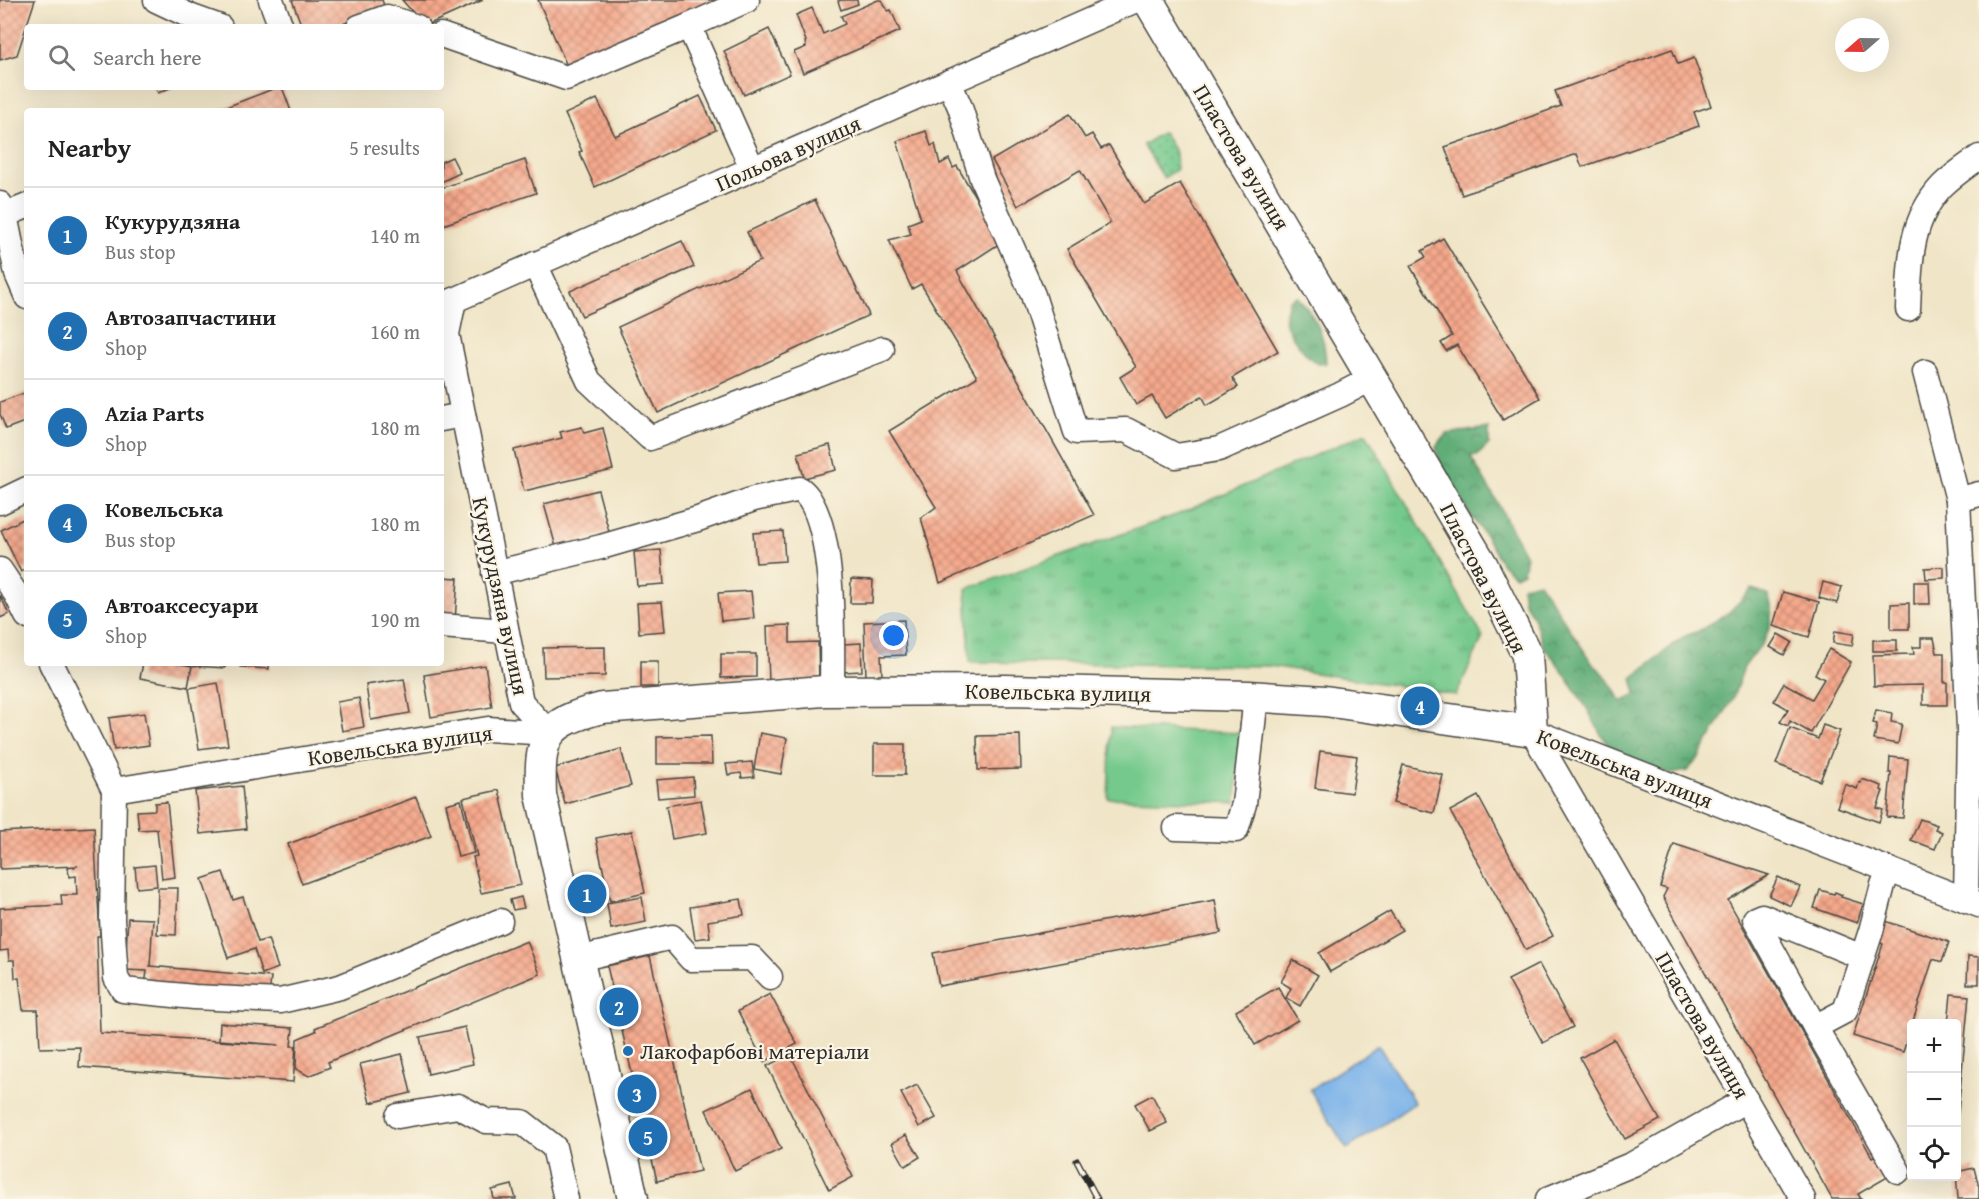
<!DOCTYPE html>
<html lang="en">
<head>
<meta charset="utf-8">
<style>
  :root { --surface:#fff; --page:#f6f6f6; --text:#222; --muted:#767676; --line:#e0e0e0; --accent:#1f6fb2 }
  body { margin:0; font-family:"Gentium Book Plus",serif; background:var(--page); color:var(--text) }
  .controls { position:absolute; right:18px; bottom:18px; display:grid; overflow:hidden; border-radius:6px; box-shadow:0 6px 24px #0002 }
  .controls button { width:54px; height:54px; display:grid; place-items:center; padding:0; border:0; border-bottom:2px solid var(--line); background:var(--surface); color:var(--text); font:30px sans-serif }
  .compass { position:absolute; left:1835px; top:18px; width:54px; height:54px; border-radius:50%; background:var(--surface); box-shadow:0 6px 24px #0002; rotate:250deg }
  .you { position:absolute; left:894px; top:636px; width:21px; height:21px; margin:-15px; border:4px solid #fff; border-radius:50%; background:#1a73e8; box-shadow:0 0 0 9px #1a73e833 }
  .badge { display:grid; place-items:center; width:39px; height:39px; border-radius:50%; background:var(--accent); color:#fff; font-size:20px; font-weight:700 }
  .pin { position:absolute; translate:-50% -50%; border:3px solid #fff; box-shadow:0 2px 6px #0006 }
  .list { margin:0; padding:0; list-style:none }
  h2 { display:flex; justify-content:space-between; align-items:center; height:78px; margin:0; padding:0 24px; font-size:26px }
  h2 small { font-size:20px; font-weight:400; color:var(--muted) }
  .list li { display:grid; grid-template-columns:39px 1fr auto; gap:18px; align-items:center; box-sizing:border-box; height:96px; padding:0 24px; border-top:2px solid var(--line) }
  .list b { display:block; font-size:22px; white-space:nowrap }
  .list p { margin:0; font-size:20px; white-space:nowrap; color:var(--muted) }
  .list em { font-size:20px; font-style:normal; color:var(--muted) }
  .icon { flex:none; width:33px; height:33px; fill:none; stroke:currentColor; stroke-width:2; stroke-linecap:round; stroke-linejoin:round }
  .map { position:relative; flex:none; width:1979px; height:1199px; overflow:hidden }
  .search { position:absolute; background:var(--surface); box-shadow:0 6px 24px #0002; left:24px; top:24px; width:420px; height:66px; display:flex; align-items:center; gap:15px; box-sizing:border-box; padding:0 21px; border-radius:6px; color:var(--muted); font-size:22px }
  .panel { position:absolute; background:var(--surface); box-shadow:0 6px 24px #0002; left:24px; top:108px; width:420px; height:558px; border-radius:6px }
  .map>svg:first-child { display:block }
  .grass { fill:url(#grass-dots); stroke:#507a5c; stroke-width:1.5 }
  .forest { fill:url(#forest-crowns); stroke:#466c52; stroke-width:1.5 }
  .park { fill:url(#park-tufts); stroke:#507a5c; stroke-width:1.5 }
  .garden { fill:#75c98c; stroke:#507a5c; stroke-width:1.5 }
  .water { fill:#7ab2e9; stroke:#526e8a; stroke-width:1.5 }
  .building { fill:url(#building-cross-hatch) }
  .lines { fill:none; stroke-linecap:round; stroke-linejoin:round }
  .minor-casing { stroke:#494742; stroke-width:27 }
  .major-casing { stroke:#494742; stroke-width:33 }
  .minor { stroke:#fff; stroke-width:24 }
  .major { stroke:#fff; stroke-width:30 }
  .rail-casing { stroke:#2b2b2b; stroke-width:7 }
  .rail { stroke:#fcf5e5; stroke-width:4.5; stroke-dasharray:14; stroke-linecap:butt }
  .poi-dot { fill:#1f6fb2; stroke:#fcf5e5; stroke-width:2 }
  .labels { text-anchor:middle; stroke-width:4.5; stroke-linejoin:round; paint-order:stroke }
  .street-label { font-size:22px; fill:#2b2b2b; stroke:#fcf5e5 }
  .poi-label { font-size:22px; fill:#2b2b2b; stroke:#fcf5e5; text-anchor:start }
</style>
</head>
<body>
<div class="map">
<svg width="1979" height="1199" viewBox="0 0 1979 1199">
  <defs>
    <pattern id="grass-dots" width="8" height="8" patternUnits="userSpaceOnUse" patternTransform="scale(1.5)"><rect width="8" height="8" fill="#75c98c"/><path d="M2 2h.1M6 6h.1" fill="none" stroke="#60a373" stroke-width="1.8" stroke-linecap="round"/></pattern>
    <pattern id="forest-crowns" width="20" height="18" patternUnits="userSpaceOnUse" patternTransform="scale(1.5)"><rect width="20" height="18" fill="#60ad78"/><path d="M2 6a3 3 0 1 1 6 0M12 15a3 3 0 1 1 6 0" fill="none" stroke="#4f8d63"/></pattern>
    <pattern id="park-tufts" width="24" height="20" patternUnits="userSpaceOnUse" patternTransform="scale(1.5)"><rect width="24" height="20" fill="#75c98c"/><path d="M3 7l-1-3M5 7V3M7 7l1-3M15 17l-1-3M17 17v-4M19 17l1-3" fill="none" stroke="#60a373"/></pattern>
    <pattern id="building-cross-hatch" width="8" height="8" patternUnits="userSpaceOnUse" patternTransform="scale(1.5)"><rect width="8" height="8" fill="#f6a98c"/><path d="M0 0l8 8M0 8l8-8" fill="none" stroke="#c78a73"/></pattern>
  </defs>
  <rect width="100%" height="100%" fill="#fcf5e5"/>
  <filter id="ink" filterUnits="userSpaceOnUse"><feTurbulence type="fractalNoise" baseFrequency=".0167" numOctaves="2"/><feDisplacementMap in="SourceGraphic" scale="12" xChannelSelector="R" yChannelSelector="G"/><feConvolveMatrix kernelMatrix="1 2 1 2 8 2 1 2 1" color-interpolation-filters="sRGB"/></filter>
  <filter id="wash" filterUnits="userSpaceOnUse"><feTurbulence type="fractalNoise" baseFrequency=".008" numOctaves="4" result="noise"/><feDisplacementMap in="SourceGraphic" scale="24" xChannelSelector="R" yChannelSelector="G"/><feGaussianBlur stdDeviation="1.35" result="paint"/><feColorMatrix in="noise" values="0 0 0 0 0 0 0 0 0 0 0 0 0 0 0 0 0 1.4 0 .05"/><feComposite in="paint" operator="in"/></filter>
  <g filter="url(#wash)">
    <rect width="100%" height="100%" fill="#f0e5c7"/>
    <polygon class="grass" points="1163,132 1176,153 1177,169 1164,178 1143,145"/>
    <g class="forest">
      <path d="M1297 296C1316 317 1325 335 1326 363L1318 364C1307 358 1286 332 1285 319 1285 313 1288 306 1290 300Z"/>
      <polygon points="1489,428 1489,444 1477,456 1470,456 1495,498 1526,556 1523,572 1515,576 1502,564 1485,535 1465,508 1440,463 1436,447 1446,434"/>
      <polygon points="1539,582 1592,663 1604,674 1622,702 1636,694 1632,678 1683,637 1699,631 1728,613 1752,589 1768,594 1772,609 1770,626 1764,641 1744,667 1733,698 1698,759 1687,771 1671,774 1622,762 1602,736 1586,707 1555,660 1544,648 1533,616 1524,602 1522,586"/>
    </g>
    <polygon class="park" points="1366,433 1483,637 1456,695 1270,666 970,662 966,589 1179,514"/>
    <polygon class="garden" points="1111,727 1240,733 1236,803 1108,798"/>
    <polygon class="water" points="1378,1045 1415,1103 1347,1149 1310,1090"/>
    <g id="blocks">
      <g class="building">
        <polygon points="0,0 35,0 17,55 0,60"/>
        <polygon points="292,0 382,0 385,8 335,27 302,27"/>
        <polygon points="402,0 483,0 425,26"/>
        <polygon points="538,0 721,0 568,68"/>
        <polygon points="841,0 857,0 858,4 841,10 838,1"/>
        <polygon points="878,0 882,0 888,11 891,10 900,31 803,73 794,52 806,47 805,42 806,41 796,15 812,8 823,34 845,24 841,16"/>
        <polygon points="769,29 790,74 744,95 724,51"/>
        <polygon points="1672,49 1678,64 1694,58 1711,106 1694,112 1699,126 1582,167 1577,154 1462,195 1445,147 1561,106 1555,91"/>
        <polygon points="155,87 172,87 158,93"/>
        <polygon points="278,87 282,87 291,111 216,111"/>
        <polygon points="700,96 716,130 595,187 579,152 582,151 565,114 597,99 615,136"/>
        <polygon points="1070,114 1085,138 1092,134 1101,149 1109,145 1144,204 1180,183 1278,351 1232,378 1238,387 1207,405 1202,396 1165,418 1152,396 1136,405 1120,377 1136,367 1067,249 1111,223 1080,170 1018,206 992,160"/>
        <polygon points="926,131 931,146 935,144 940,164 949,159 953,168 957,166 1002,242 957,271 1094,515 940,583 921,518 936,507 889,431 977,377 921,284 912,289 889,240 911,234 908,224 921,219 897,141"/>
        <polygon points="452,157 460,173 441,182 441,162"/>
        <polygon points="525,160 536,193 443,225 441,220 441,188"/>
        <polygon points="815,200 869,315 658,413 618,327 760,261 747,232"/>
        <polygon points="1443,238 1540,398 1503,420 1457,345 1446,351 1441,343 1452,336 1410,266 1426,257 1422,251"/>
        <polygon points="682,241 694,267 582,316 570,291"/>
        <polygon points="27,392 27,421 6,429 0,414 0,402"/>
        <polygon points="582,427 584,433 603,428 613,470 524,491 514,450 562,438 560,432"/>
        <polygon points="830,445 836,470 804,478 798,453"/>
        <polygon points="598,490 609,532 556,547 544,504"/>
        <polygon points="25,518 27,521 27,569 21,572 1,530"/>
        <polygon points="783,531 785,561 756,563 753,533"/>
        <polygon points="661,550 664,584 637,586 634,552"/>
        <polygon points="1944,567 1944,578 1926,579 1925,568"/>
        <polygon points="441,577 458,578 455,621 441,620"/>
        <polygon points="851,579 873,580 872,603 850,603"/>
        <polygon points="1823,582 1842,587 1837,603 1819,598"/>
        <polygon points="1914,582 1929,582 1930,604 1914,604"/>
        <polygon points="751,591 754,618 721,621 718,593"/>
        <polygon points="1783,592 1819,602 1809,637 1773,626"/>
        <polygon points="0,595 9,614 0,618"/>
        <polygon points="662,602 665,631 639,633 637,603"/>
        <polygon points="1909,603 1909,629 1891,629 1891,604"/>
        <polygon points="904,620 906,655 881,656 882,675 866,676 864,622"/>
        <polygon points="790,625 790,643 818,642 819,681 769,682 767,626"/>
        <polygon points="1835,631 1854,634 1852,646 1833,643"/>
        <polygon points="1778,634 1792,642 1784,655 1770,647"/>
        <polygon points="1921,638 1934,638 1937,653 1944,653 1944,682 1947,682 1947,705 1923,705 1923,685 1874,686 1873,655 1914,654 1913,647 1921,647"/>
        <rect x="1873" y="640" width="24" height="11"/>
        <polygon points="861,643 862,671 844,672 843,644"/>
        <polygon points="605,647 605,676 544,677 543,648"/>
        <polygon points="1829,649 1851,662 1811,733 1790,721 1788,726 1780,722 1788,709 1774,701 1784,683 1812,699 1824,679 1815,674"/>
        <polygon points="721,654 756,654 756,677 721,678"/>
        <rect x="641" y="661" width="17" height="26"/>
        <polygon points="143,663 175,663 192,666 188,687 140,678"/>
        <polygon points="194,663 225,663 225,668 194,666"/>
        <polygon points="242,663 269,663 269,669 241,667"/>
        <polygon points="485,665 492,707 431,717 424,675"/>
        <polygon points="404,679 410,713 371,720 366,685"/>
        <polygon points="218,683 228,745 199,749 189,688"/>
        <polygon points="359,698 364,727 342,731 337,702"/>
        <polygon points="1876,710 1892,713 1891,722 1902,724 1898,744 1874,740 1877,724 1873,723"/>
        <polygon points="144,713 149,745 114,750 109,718"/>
        <polygon points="1823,725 1840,731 1820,781 1776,764 1790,728 1818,739"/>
        <polygon points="760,733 787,738 781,774 754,769"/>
        <polygon points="1020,735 1021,769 978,770 977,736"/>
        <polygon points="711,736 712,764 657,764 657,737"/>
        <rect x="874" y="744" width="31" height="31"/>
        <polygon points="621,749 631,786 565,804 555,768"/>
        <polygon points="1320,751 1357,756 1352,793 1315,788"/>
        <polygon points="1890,757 1908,759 1903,818 1887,817 1891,773 1889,773"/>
        <polygon points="752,762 754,777 742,778 741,773 728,775 726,764"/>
        <polygon points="1403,765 1443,775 1434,813 1393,803"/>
        <polygon points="693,777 694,795 658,798 656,780"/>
        <polygon points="1862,779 1882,786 1881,790 1883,791 1877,808 1883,810 1879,822 1837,807 1845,784 1857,789 1859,782 1861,783"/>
        <polygon points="242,786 246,829 200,834 195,791"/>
        <polygon points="499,790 521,885 481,893 473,857 477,856 463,798"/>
        <polygon points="1478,796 1553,936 1526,950 1450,811"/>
        <polygon points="416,797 431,836 302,884 288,844"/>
        <polygon points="461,800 474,853 458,857 446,804"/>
        <polygon points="701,800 707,833 672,839 666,806"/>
        <polygon points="167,802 175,877 162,879 157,829 139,830 137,811 155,810 155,803"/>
        <polygon points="1920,819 1937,825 1935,829 1942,832 1935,849 1911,840"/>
        <polygon points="94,827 100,936 97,936 100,1033 279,1045 219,1040 220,1023 293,1028 291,1046 296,1046 293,1082 79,1067 80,1047 40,1048 38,1010 23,1010 19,978 15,978 14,960 9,960 8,950 0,951 0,908 62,905 61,895 77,895 76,876 69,877 68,868 78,866 0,869 0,832"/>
        <polygon points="632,831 645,893 610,901 596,838"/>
        <polygon points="1674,844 1769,875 1728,900 1872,1157 1880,1153 1891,1175 1858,1194 1861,1199 1832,1199 1663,897 1667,889 1660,887"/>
        <polygon points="155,865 157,886 137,888 135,867"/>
        <polygon points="223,872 233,900 243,897 258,942 268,939 278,968 262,974 254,949 228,958 202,879"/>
        <polygon points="1778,877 1800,887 1791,906 1769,896"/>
        <polygon points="158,888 178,888 176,935 157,934"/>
        <polygon points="1820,890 1834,894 1835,892 1842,895 1841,897 1863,904 1857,923 1814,908"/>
        <polygon points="521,897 524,908 513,910 510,900"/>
        <polygon points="642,897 646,922 611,929 607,903"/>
        <polygon points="741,899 744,915 708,921 710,937 695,939 690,907"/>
        <polygon points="1215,900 1221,933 939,986 933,953"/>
        <polygon points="1390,911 1402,930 1330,972 1319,953"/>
        <polygon points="128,918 153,919 150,966 271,977 269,998 145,986 147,971 125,970"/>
        <polygon points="1885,921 1949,942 1942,962 1933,959 1903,1052 1853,1036 1883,944 1878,942"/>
        <polygon points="527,941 540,974 328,1062 330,1067 309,1076 296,1069 297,1039 316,1031 315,1028"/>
        <polygon points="650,956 700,1171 657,1181 607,966"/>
        <polygon points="1968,956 1979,957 1979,984 1967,984"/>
        <polygon points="1293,960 1318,975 1300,1006 1286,998 1291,988 1281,982"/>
        <polygon points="1539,964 1573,1027 1543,1043 1508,980"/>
        <polygon points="1278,987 1298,1020 1255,1045 1236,1011"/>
        <polygon points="770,994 797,1044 764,1062 738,1011"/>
        <polygon points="1951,994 1969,996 1958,1113 1956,1113 1956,1024 1948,1024"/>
        <polygon points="465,1027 473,1064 428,1074 420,1037"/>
        <polygon points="1614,1039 1660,1120 1625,1139 1580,1058"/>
        <polygon points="402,1054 411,1093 370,1103 360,1064"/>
        <polygon points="790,1054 853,1177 829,1190 767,1066"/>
        <polygon points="917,1085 936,1118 919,1127 901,1093"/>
        <polygon points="752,1088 781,1149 735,1171 706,1110"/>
        <polygon points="1152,1095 1167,1123 1150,1131 1135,1104"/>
        <polygon points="906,1135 920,1157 905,1166 892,1143"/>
        <polygon points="1974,1168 1979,1187 1979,1199 1958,1199 1956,1172"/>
        <polygon points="512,1185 516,1199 494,1199 492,1190"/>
      </g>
    </g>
  </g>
  <g filter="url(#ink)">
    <use href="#blocks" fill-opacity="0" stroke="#494742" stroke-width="1.5"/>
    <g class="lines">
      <g class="minor-casing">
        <g id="minor">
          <polyline points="156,0 192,17 220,27"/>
          <polyline points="271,0 281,27"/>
          <polyline points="689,26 747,0"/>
          <polyline points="359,27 387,17 417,27"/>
          <polyline points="441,35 566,78 689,26 752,168"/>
          <polyline points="949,82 960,107 982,179 1033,295 1076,432 1126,430 1176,456 1219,449 1340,395 1373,378"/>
          <polyline points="0,204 5,215 17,274 27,297"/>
          <polyline points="5,215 27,206"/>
          <polyline points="535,264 589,381 650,438 882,349"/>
          <polyline points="454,300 447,334 521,702 549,733"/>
          <polyline points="441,306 1136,0"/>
          <path d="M1908 309C1910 264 1909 221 1942 186 1953 175 1967 166 1979 157"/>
          <polyline points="1925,372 1958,500"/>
          <polyline points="441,419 463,415"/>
          <polyline points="0,502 27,489"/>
          <polyline points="0,570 16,594 27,616"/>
          <path d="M494 573 601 547 698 519 754 499 800 489C837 516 832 646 832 691"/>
          <polyline points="441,626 505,631"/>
          <polyline points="51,663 114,790 112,919 116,978 123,990 194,997 280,1001 340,987 500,921"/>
          <polyline points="1532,731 1803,1199"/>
          <polyline points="1532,731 1979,905"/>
          <polyline points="114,790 488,729 549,733"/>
          <polyline points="1176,828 1236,830 1244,804 1256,697"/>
          <polyline points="1889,870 1883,885 1871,931 1845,1011 1815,1027 1898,1171"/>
          <polyline points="1966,900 1969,728 1958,500 1979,494"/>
          <polyline points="578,959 672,937 691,959 752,958 770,977"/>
          <polyline points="1815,1027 1755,919 1762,916 1862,957"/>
          <polyline points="398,1116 458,1106 486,1121 522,1122 554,1147 566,1199"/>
          <polyline points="1548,1199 1633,1164 1746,1100"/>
        </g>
      </g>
      <g class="major-casing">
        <path id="major" d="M633 1199 541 795C539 736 544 723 602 708L824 691 1005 690 1249 696 1325 701 1532 731 1527 655 1483 566 1148 0"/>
      </g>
      <use href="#minor" class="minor"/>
      <use href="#major" class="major"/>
      <g class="rail-casing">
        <polyline id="rail" points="1077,1161 1097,1199"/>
      </g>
      <use href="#rail" class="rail"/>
    </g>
  </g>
  <circle class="poi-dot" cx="628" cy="1051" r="6"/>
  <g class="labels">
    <g class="street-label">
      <text transform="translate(788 153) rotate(-24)" y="8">Польова вулиця</text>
      <text transform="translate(1242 157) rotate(59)" y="8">Пластова вулиця</text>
      <text transform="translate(1484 578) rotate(63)" y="8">Пластова вулиця</text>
      <text transform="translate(501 596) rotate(78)" y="8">Кукурудзяна вулиця</text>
      <text transform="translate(1058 692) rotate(1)" y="8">Ковельська вулиця</text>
      <text transform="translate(400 745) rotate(-8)" y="8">Ковельська вулиця</text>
      <text transform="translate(1625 768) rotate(21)" y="8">Ковельська вулиця</text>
      <text transform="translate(1703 1025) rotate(60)" y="8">Пластова вулиця</text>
    </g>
    <g class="poi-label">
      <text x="640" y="1059">Лакофарбові матеріали</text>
    </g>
  </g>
</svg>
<div class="controls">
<button>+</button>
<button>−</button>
<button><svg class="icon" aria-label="locate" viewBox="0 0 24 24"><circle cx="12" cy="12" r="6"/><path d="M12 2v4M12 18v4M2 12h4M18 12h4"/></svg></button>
</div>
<svg class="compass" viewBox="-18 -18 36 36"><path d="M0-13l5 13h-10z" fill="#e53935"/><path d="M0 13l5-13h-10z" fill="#767676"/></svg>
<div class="you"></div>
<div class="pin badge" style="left:587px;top:894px">1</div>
<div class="pin badge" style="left:619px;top:1007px">2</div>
<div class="pin badge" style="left:637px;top:1094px">3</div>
<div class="pin badge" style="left:1420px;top:706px">4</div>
<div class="pin badge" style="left:648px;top:1137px">5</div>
<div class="search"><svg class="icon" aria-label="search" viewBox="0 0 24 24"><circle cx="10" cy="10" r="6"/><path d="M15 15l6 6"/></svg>Search here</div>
<section class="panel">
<h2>Nearby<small>5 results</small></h2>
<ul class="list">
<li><span class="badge">1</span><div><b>Кукурудзяна</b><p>Bus stop</p></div><em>140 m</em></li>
<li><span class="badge">2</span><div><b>Автозапчастини</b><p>Shop</p></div><em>160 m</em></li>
<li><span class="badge">3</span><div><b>Azia Parts</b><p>Shop</p></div><em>180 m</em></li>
<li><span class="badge">4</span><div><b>Ковельська</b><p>Bus stop</p></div><em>180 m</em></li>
<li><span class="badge">5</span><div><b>Автоаксесуари</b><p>Shop</p></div><em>190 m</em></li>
</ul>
</section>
</div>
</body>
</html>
